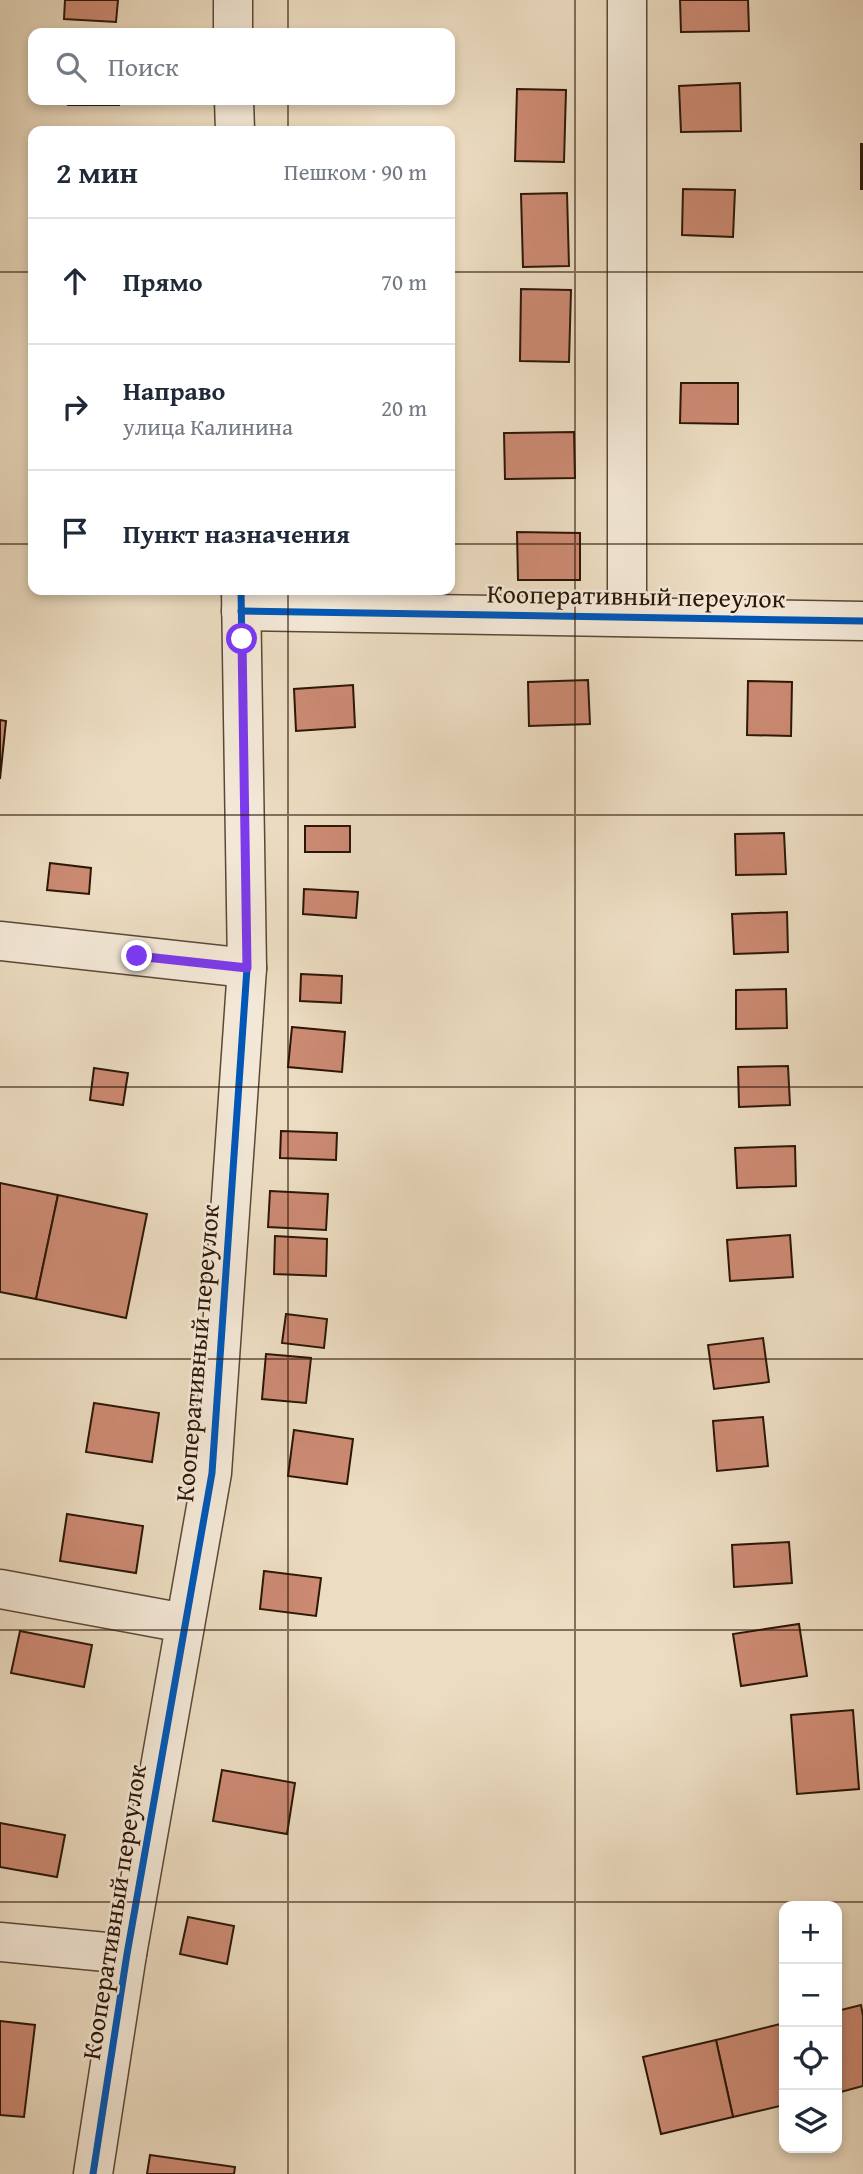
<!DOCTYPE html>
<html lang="ru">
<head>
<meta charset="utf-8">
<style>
  :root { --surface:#fff; --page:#f2f2f3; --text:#1f2937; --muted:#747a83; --line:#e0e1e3 }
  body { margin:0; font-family:"Gentium Book Plus",serif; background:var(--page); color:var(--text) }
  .controls { position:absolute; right:21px; bottom:21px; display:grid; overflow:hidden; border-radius:14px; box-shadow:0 4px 10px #0003 }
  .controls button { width:63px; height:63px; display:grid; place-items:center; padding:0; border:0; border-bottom:2px solid var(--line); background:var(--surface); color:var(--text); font:35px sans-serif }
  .stop { position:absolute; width:21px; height:21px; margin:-16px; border:5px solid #7c3aed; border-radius:50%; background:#fff }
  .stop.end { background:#7c3aed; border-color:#fff; box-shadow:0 2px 7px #0008 }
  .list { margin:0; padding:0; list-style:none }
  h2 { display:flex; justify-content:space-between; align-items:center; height:91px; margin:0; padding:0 28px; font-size:30px }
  h2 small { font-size:23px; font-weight:400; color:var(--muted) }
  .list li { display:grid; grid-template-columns:46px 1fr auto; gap:21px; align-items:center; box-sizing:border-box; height:126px; padding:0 28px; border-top:2px solid var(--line) }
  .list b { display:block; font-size:26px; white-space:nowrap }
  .list p { margin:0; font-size:23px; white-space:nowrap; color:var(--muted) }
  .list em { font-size:23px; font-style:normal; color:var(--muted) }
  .icon { flex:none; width:38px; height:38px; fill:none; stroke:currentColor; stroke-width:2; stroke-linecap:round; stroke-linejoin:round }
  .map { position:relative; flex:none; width:863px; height:2174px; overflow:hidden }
  .search { position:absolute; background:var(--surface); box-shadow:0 4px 10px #0003; left:28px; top:28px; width:427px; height:77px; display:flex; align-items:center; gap:18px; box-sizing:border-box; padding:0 24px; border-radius:14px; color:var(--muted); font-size:26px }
  .panel { position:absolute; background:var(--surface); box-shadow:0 4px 10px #0003; left:28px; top:126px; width:427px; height:469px; border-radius:14px }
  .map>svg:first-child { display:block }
  .building { fill:#cc8a73; stroke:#2b1607; stroke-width:2 }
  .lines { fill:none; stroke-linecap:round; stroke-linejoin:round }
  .minor-casing { stroke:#5b4836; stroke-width:41 }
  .minor { stroke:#f3e8d7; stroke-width:38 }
  .cycleway-casing { stroke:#f3e8d7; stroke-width:11 }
  .cycleway { stroke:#0057b8; stroke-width:7 }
  .route { stroke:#7c3aed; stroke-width:9 }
  .grid { fill:none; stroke:#2b1607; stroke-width:2; stroke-opacity:0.55 }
  .labels { text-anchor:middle; stroke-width:5; stroke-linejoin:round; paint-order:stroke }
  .street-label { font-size:26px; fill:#2b1607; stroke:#f3e8d7 }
</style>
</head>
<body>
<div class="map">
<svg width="863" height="2174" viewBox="0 0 863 2174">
  <rect width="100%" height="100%" fill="#ecdcc1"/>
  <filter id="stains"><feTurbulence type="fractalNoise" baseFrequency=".00286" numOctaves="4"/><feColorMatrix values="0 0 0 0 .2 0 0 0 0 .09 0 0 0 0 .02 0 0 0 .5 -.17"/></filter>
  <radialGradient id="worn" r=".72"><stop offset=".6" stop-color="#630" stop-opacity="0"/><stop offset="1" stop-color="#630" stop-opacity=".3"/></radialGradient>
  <g class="building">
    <polygon points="65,0 118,0 116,22 64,19"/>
    <polygon points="680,0 748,0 749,31 681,32"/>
    <polygon points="740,83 741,131 681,132 679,86"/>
    <polygon points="517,89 566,90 564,162 515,161"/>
    <rect x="68" y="100" width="51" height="5"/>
    <polygon points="292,128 321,128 321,131 293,131"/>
    <rect x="861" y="144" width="2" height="45"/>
    <polygon points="683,189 735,190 733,237 682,235"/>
    <polygon points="567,193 569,266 523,267 521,194"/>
    <polygon points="521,289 571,290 569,362 520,361"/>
    <polygon points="681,383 738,383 738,424 680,423"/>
    <polygon points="574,432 575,478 505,479 504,433"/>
    <polygon points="517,532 580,533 580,580 518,580"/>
    <polygon points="291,590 371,590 371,592 291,593"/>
    <polygon points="588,680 590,724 529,726 528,682"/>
    <polygon points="748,681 792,682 791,736 747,735"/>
    <polygon points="353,685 355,727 296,731 294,689"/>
    <polygon points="0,720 6,721 0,779"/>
    <rect x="305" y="826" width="45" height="26"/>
    <polygon points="784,833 786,874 736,875 735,834"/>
    <polygon points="50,863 91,868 89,894 47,890"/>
    <polygon points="304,889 358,892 356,918 303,914"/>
    <polygon points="787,912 788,952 734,954 732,914"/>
    <polygon points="301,974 342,976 341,1003 300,1001"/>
    <polygon points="786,989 787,1028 736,1029 736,990"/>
    <polygon points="292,1027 345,1032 342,1072 288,1067"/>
    <polygon points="788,1066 790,1105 739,1107 738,1067"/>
    <polygon points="94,1068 128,1073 123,1105 90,1100"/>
    <polygon points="281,1131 337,1133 336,1160 280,1158"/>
    <polygon points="795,1146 796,1186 737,1188 735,1148"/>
    <polygon points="0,1183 58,1195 36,1299 0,1292"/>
    <polygon points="270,1191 328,1194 326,1230 268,1227"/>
    <polygon points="58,1195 147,1214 126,1318 36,1299"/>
    <polygon points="790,1235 793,1277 730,1281 727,1240"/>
    <polygon points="275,1236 327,1239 326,1276 274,1274"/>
    <polygon points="286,1314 327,1319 324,1348 282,1343"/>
    <polygon points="763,1338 769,1382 714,1389 708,1345"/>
    <polygon points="266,1354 311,1358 306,1403 262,1399"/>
    <polygon points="94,1403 159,1413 152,1462 86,1452"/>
    <polygon points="763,1417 768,1466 717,1471 713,1421"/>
    <polygon points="294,1430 353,1439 347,1484 288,1476"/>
    <polygon points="67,1514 143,1526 136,1573 60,1561"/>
    <polygon points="789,1542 792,1583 734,1587 732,1545"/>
    <polygon points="264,1571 321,1578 316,1616 260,1609"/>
    <polygon points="799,1624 807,1676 741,1686 733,1634"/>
    <polygon points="20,1631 92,1645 84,1687 11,1673"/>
    <polygon points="853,1710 859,1789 797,1794 791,1715"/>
    <polygon points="222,1770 295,1783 287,1834 213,1821"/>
    <polygon points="0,1823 65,1835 57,1877 0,1867"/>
    <polygon points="188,1917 234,1926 227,1964 180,1954"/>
    <polygon points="861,2005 863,2016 863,2086 837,2093 837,2011"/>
    <polygon points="0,2021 35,2025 24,2117 0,2115"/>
    <polygon points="784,2023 784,2105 733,2117 716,2040"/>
    <polygon points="716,2040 733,2117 661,2134 643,2057"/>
    <polygon points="150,2155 235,2167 234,2174 147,2174"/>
  </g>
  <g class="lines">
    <g class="minor-casing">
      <g id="minor">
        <polyline points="233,0 233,33"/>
        <polyline points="627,0 627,617"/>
        <polyline points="234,100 235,131"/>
        <polyline points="241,611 863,621"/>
        <polyline points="0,941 247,968"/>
        <polyline points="0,1589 184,1623"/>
        <polyline points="0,1942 127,1954"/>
        <polyline points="93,2174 127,1954 212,1473 247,968 241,590"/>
      </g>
    </g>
    <use href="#minor" class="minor"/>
    <g class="cycleway-casing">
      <g id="cycleway">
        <polyline points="241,611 863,621"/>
        <polyline points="93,2174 127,1954 212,1473 247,968 241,590"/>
      </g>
    </g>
    <use href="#cycleway" class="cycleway"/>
  </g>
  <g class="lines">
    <polyline class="route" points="137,956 247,968 242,639"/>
  </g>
  <path class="grid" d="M288 0V33M575 0V2174M288 100V131M0 272H33M450 272H863M0 544H33M450 544H863M288 590V2174M0 815H863M0 1087H863M0 1359H863M0 1630H863M0 1902H863"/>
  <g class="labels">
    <g class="street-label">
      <text transform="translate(636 596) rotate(1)" y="9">Кооперативный переулок</text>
      <text transform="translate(197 1353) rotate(-85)" y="9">Кооперативный переулок</text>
      <text transform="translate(114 1912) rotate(-81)" y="9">Кооперативный переулок</text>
    </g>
  </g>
  <rect width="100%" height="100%" filter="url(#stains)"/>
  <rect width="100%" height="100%" fill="url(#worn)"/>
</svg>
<div class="controls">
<button>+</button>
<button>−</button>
<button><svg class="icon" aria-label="locate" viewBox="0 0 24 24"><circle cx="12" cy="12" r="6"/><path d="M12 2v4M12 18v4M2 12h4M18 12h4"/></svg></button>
<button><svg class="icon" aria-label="layers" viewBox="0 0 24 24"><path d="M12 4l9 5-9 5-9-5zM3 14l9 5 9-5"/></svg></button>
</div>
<div class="stop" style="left:242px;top:639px"></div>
<div class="stop end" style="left:137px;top:956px"></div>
<div class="search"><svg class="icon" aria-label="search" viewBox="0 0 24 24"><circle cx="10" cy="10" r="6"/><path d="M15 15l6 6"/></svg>Поиск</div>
<section class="panel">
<h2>2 мин<small>Пешком · 90 m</small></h2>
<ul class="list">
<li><svg class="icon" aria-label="ahead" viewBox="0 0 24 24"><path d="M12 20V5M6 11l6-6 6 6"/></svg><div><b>Прямо</b></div><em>70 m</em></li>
<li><svg class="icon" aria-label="right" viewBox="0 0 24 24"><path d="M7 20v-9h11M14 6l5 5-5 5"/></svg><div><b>Направо</b><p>улица Калинина</p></div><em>20 m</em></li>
<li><svg class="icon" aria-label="arrive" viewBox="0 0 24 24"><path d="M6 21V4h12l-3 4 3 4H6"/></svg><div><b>Пункт назначения</b></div></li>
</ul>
</section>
</div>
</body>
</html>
